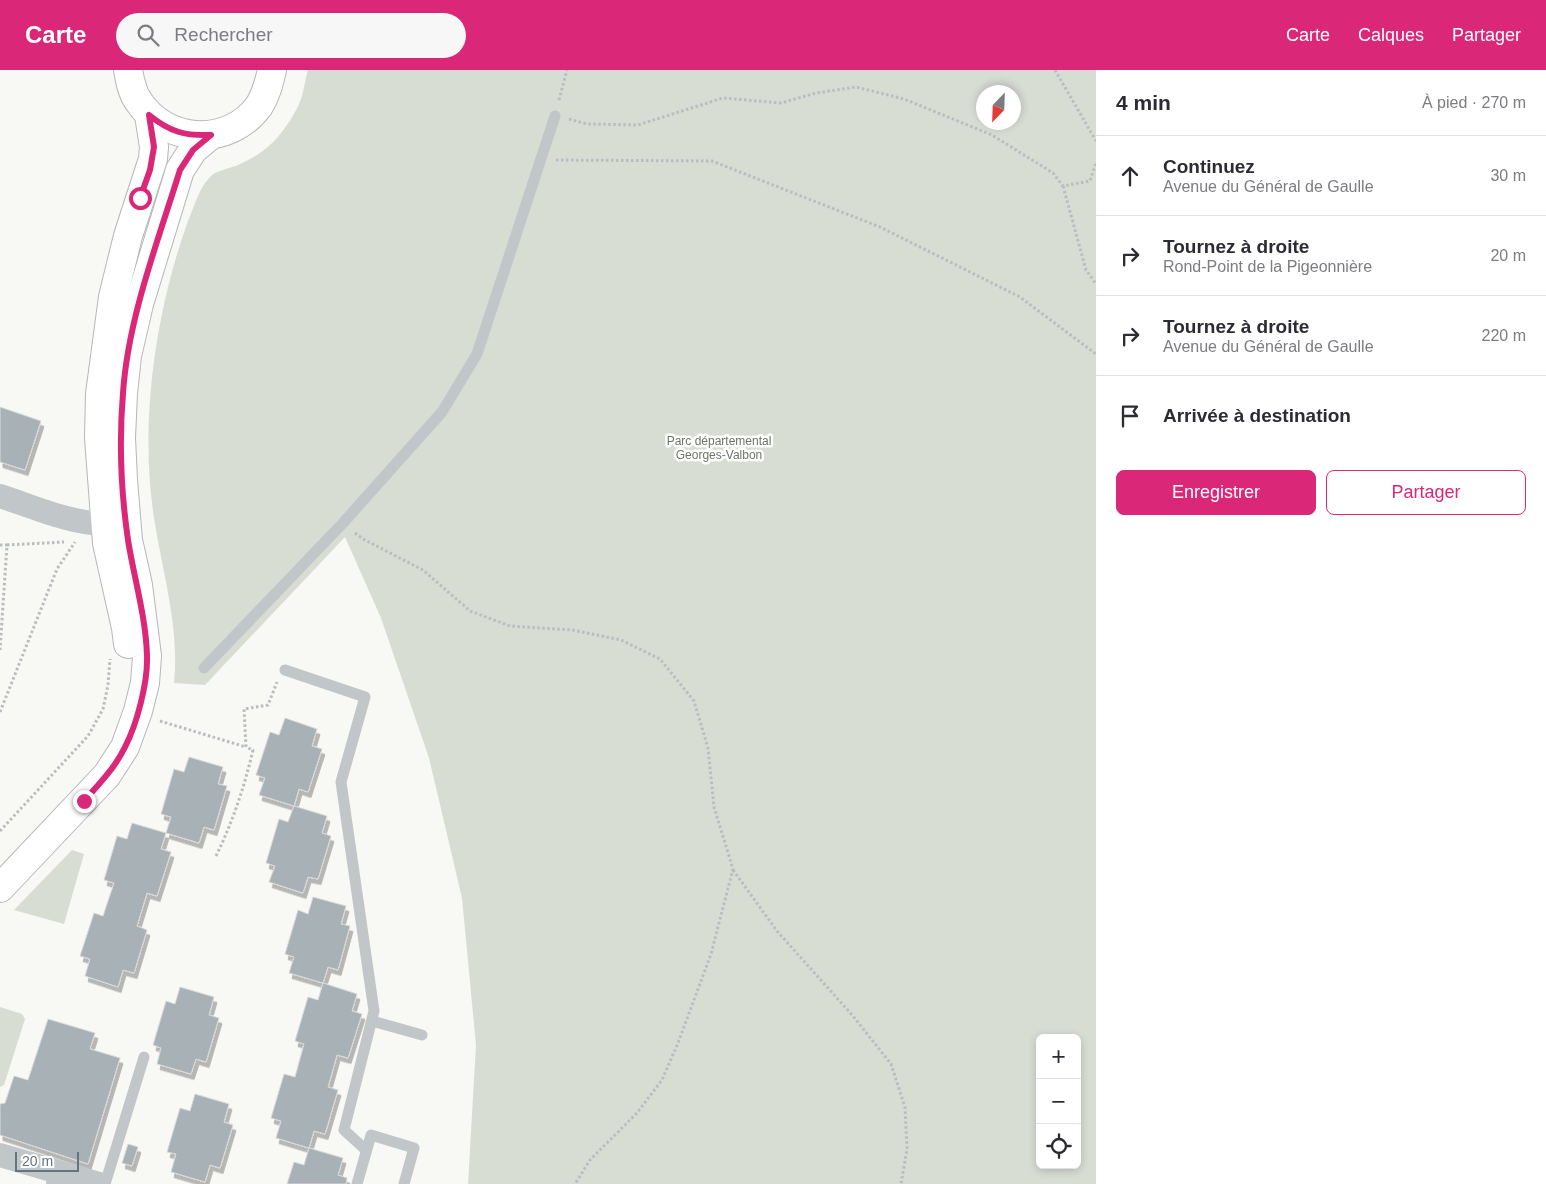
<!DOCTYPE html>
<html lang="fr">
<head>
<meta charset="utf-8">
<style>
  :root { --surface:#fff; --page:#f7f7f7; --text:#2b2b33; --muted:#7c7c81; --line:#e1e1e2; --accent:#db2777 }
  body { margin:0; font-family:Arial,sans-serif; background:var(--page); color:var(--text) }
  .controls { position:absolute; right:15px; bottom:15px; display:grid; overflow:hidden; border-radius:8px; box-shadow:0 2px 8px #0003 }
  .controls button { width:45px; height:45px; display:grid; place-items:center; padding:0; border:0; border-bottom:1px solid var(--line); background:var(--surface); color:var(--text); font:25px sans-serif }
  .compass { position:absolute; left:976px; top:15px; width:45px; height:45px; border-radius:50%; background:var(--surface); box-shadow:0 2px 8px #0003; rotate:203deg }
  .scale { position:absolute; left:15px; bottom:12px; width:64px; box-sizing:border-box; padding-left:5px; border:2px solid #637580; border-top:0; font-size:14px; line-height:18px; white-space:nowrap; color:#637580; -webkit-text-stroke:4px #fff; paint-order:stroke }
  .stop { position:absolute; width:15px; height:15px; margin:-11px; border:4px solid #db2777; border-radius:50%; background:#fff }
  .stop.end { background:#db2777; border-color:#fff; box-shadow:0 1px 5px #0008 }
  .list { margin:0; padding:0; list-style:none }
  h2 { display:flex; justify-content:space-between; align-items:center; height:65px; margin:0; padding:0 20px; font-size:21px }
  h2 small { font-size:16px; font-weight:400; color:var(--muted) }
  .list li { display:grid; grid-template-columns:32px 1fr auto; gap:15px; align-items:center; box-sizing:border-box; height:80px; padding:0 20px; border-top:1px solid var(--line) }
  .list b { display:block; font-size:19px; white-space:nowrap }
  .list p { margin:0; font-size:16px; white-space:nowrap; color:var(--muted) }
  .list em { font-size:16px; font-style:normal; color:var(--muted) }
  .actions { display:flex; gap:10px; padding:15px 20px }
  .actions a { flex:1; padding:11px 0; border:1px solid var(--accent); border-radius:8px; text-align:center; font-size:18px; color:var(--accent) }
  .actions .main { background:var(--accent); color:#fff }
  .icon { flex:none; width:28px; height:28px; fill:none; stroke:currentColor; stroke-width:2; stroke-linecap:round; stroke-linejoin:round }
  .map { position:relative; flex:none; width:1096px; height:1114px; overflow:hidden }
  header { display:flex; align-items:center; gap:30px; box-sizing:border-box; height:70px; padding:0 25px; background:var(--accent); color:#fff }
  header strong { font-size:24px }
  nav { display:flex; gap:28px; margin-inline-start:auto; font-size:18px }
  .search { width:350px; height:45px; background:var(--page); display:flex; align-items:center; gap:12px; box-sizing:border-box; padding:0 18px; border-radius:28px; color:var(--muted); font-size:19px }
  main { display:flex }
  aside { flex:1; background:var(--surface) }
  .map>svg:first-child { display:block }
  .green { fill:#d8ddd4; fill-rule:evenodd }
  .building { fill:#a8b1b6; stroke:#dad9d8; filter:url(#shadow) }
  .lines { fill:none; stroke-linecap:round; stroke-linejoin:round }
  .primary-casing { stroke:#b3b8bc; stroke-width:30 }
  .path { stroke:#b9bdc0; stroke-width:3; stroke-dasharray:2.5 2.5; stroke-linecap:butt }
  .service { stroke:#c1c6c9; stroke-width:11 }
  .minor { stroke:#c1c6c9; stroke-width:24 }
  .primary { stroke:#fff; stroke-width:28 }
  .route { stroke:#db2777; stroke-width:6 }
  .labels { text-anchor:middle; stroke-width:5; stroke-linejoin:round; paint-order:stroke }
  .park-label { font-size:12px; fill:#677862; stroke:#fff }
</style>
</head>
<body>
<header>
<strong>Carte</strong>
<div class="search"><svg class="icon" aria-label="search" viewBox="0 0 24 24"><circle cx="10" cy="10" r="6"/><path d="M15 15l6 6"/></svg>Rechercher</div>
<nav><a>Carte</a><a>Calques</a><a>Partager</a></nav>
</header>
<main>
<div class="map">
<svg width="1096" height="1114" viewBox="0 0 1096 1114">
  <defs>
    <filter id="shadow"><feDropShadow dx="3" dy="5.5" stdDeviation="0" flood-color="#0004"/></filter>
  </defs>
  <rect width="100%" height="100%" fill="#f8f8f5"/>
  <g class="green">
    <path d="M308 0H1096V1114H468L476 975 462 828 429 688 381 548 345 467 205 615 174 613C180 556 161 498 153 441 140 349 156 239 188 151 194 137 199 118 210 107 218 99 230 99 240 94 254 88 267 79 277 68 286 57 296 43 301 29 304 20 305 10 308 0ZM984 22H1014V52H984ZM1040 968H1077V1095H1040Z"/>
    <polygon points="72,780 84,784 64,854 14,840"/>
    <polygon points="0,937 22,944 25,949 4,1015 0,1017"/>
  </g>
  <g class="building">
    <polygon points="0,337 41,351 25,400 0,392"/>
    <polygon points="285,648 317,659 312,676 322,679 308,722 299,719 294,736 259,725 265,708 256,705 270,662 279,665"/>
    <polygon points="189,687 223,697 218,714 227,716 214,760 204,757 199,773 166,763 171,747 161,744 174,699 184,702"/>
    <polygon points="294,736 327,746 322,763 331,766 318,809 308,807 303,823 269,812 275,796 266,793 279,749 288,752"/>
    <polygon points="132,753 166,763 161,779 171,782 157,826 147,823 137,856 147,860 134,903 123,900 118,917 85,906 90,889 80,886 94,843 103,846 114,813 104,810 117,766 127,769"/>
    <polygon points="313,827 346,836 341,854 350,856 338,900 328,897 323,913 289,903 294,887 285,884 298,840 308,844"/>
    <polygon points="323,913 357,924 352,941 362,944 348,988 337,985 328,1017 338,1020 325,1064 314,1061 309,1078 276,1068 281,1051 271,1048 284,1004 295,1007 304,974 295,971 308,927 318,930"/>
    <polygon points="180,917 214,927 209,945 219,948 206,992 196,989 191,1004 157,994 161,978 153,975 166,931 175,934"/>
    <polygon points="48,949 95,963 90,979 120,988 88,1094 0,1065 0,1034 5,1033 14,1006 28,1010"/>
    <polygon points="195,1024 229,1034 224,1052 233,1055 220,1098 210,1095 205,1112 171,1102 176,1084 167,1082 180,1038 190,1041"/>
    <polygon points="128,1074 138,1077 132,1096 122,1093"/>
    <polygon points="309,1078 343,1088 338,1105 347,1108 346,1114 287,1114 294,1092 304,1095"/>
  </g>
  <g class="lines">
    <g class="primary-casing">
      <g id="primary">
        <path d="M128 0C130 11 132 23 139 32 167 74 229 77 259 36 266 25 269 13 272 0"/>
        <polyline points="128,574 126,558 107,473 99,368 100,324 113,227 128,166 153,89 154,77 149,45"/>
        <polyline points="0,818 107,705 125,677 138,641 145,613 147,586 138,515 128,470 123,410 121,368 123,323 127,286 139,234 180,100 193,80 211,65"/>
      </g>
    </g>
    <g class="path">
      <polyline points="1055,0 1096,71"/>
      <polyline points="559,30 567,0"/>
      <polyline points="569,49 587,54 638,55 723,28 781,33 816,23 856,17 904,29 992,65 1053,103 1063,116 1090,111 1096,93"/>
      <polyline points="556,90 712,91 880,157 1020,227 1096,284"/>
      <polyline points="1063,116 1086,200 1096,214"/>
      <polyline points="355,463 363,469 423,500 470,541 510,556 572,560 621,570 660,589 694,631 708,678 714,737 733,799 711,884 678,973 662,1010 637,1043 590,1090 575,1114"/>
      <polyline points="0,475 7,475 0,580"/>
      <polyline points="7,475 64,472"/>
      <polyline points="0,642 57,499 75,472"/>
      <polyline points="160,651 246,677 244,639 268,635 277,612"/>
      <polyline points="0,761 88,666 103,639 108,615 110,589"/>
      <path d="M216 786C233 751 244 718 253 680L246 677"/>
      <polyline points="733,800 777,861 853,946 891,994 905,1037 907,1079 901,1114"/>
    </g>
    <g class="service">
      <polyline points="204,598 343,453 442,342 477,284 555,46"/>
      <polyline points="285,600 365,627 341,712 374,941 344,1060 366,1080"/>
      <polyline points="372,951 422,965"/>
      <polyline points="105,1114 144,987"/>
      <polyline points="357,1114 371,1065 414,1078 404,1114"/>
    </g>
    <g class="minor">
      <path d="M0 426C34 437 69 453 105 454"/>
      <polyline points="0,1085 62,1103"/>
      <polyline points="58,1114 62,1103 99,1114"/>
    </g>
    <use href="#primary" class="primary"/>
  </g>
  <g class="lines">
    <path class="route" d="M84 731C99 714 115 698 125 677 137 654 148 612 147 586 146 547 134 508 128 470 121 422 119 371 123 323 128 248 158 171 180 100L193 80 211 65C185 66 170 62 149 45L154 77 150 100 140 128"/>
  </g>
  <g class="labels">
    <g class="park-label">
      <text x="719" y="375">Parc départemental<tspan x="719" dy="14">Georges-Valbon</tspan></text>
    </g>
  </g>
</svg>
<div class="controls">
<button>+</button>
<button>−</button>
<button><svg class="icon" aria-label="locate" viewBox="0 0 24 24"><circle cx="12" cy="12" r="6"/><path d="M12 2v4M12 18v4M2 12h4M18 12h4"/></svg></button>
</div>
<svg class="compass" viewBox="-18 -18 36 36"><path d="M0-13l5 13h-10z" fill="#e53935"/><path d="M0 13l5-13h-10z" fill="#7c7c81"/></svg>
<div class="scale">20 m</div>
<div class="stop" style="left:140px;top:128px"></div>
<div class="stop end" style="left:84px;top:731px"></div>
</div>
<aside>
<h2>4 min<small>À pied · 270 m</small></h2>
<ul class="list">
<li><svg class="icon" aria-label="ahead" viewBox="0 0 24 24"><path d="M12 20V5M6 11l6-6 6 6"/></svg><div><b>Continuez</b><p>Avenue du Général de Gaulle</p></div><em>30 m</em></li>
<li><svg class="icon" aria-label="right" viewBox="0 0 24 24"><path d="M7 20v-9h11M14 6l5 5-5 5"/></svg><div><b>Tournez à droite</b><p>Rond-Point de la Pigeonnière</p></div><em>20 m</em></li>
<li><svg class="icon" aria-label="right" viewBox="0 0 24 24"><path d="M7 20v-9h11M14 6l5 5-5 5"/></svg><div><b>Tournez à droite</b><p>Avenue du Général de Gaulle</p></div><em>220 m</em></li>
<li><svg class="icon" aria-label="arrive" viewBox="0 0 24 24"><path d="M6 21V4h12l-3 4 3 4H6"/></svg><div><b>Arrivée à destination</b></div></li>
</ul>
<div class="actions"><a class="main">Enregistrer</a><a>Partager</a></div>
</aside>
</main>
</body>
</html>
